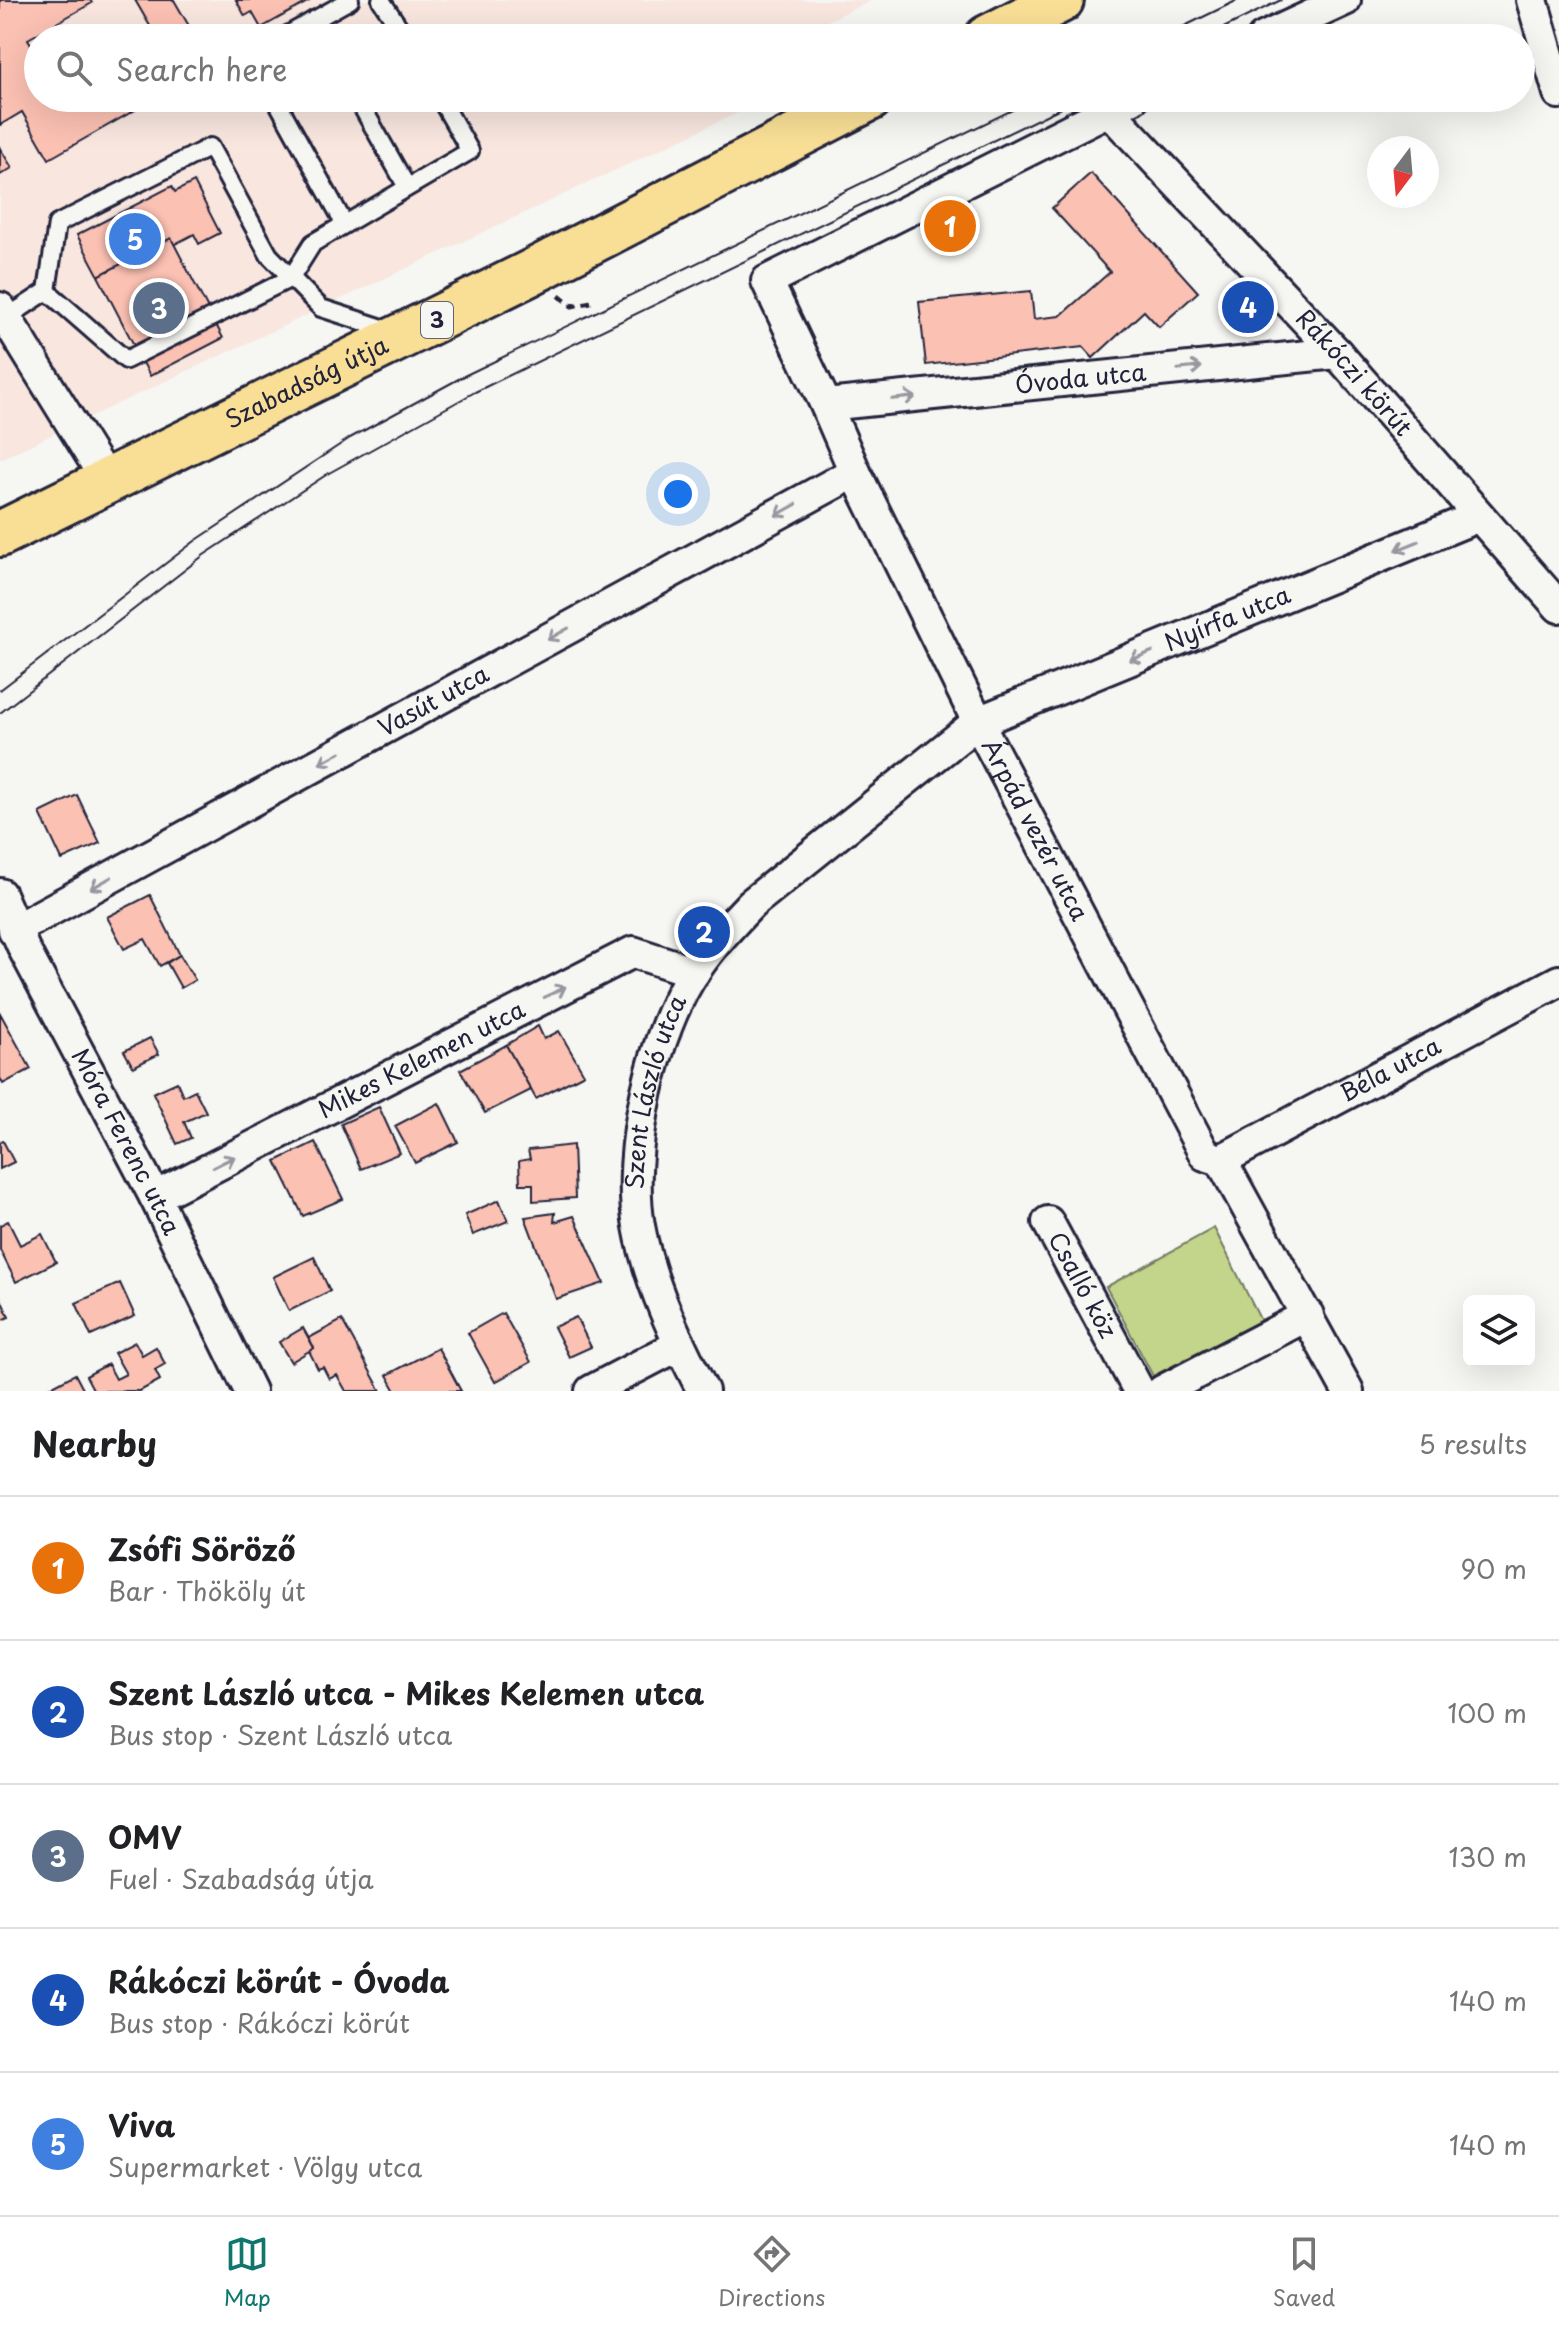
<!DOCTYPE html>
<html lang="en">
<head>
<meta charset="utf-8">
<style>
  :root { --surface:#fff; --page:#f2f2f2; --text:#202124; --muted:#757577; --line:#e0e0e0; --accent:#0f766e }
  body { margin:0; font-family:"Playpen Sans",sans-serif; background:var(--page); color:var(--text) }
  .controls { position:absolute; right:24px; bottom:24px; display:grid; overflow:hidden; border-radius:12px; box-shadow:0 8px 32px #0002 }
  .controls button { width:72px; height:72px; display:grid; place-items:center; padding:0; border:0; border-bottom:2px solid var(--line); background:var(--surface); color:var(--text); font:40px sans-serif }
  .compass { position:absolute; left:1367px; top:136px; width:72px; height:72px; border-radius:50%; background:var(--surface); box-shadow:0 8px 32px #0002; rotate:196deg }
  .you { position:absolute; left:678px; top:494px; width:28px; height:28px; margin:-20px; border:6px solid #fff; border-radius:50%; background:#1a73e8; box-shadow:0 0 0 12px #1a73e833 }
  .badge { display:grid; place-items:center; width:52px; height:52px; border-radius:50%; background:var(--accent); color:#fff; font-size:26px; font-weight:700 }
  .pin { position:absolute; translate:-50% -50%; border:4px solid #fff; box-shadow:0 2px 8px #0006 }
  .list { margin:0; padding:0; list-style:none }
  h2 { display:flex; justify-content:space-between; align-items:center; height:104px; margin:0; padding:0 32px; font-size:34px }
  h2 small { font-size:26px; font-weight:400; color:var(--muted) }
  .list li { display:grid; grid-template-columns:52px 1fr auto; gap:24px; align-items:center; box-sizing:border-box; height:144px; padding:0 32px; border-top:2px solid var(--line) }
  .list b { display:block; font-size:30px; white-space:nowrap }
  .list p { margin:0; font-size:26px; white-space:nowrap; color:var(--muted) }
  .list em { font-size:26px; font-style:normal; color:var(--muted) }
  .icon { flex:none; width:44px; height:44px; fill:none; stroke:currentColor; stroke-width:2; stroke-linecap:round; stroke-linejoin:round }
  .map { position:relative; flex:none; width:1559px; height:1391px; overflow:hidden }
  .search { position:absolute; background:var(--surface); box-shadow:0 8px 32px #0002; left:24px; right:24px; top:24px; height:88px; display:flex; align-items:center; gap:20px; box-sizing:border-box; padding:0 28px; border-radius:44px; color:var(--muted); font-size:30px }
  .sheet { height:824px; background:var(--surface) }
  nav { display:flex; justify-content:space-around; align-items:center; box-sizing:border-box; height:112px; border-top:2px solid var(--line); background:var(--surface); font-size:22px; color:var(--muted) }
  nav a { display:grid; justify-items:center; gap:4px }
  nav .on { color:var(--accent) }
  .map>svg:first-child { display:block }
  .built { fill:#f8e6df }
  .green { fill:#c3d58a; stroke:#727c62; stroke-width:2 }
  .building { fill:#fbc1b3; stroke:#22223b; stroke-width:2 }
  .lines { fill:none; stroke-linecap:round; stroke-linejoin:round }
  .service-casing { stroke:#22223b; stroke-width:22 }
  .minor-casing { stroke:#22223b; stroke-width:36 }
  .primary-casing { stroke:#22223b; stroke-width:50 }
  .path { stroke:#22223b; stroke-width:5; stroke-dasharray:8 6; stroke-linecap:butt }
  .service { stroke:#f6f6f2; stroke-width:16 }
  .minor { stroke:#f6f6f2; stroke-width:30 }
  .primary { stroke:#f9df96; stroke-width:44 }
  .tram { stroke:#22223b; stroke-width:2 }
  .oneway { stroke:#9797a0 }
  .labels { text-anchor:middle; stroke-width:6; stroke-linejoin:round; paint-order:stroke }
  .shield { fill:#f6f6f2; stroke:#626272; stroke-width:2 }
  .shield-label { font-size:22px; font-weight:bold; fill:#22223b }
  .street-label { font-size:24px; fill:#22223b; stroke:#f6f6f2 }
</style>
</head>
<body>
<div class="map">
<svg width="1559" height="1391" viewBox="0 0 1559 1391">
  <rect width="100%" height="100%" fill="#f6f6f2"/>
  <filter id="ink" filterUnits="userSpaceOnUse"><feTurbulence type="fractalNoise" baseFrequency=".0125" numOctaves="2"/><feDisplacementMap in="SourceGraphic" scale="16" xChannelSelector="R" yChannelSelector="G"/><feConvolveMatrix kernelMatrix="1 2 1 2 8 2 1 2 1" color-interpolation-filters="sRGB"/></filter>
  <g filter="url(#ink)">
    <polygon class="built" points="0,0 872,0 815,27 822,38 38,38 38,98 769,98 0,459"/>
    <polygon class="green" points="1214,1228 1261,1321 1153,1376 1106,1287"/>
    <g class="building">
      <polygon points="0,0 90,0 92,3 28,39 38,56 38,98 147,98 149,102 49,159 22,112 0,125"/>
      <polygon points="135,0 174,0 196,38 157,38"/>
      <polygon points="236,0 311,0 261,28 252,12 245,16"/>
      <polygon points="0,148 12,168 0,175"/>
      <polygon points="1091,173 1198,292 1159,327 1144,311 1093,358 1083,347 926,365 919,302 1031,291 1034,319 1060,316 1110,272 1052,208"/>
      <polygon points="194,182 220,233 199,244 194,234 102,282 77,235 172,186 175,192"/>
      <polygon points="171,238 223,338 150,376 98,276"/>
      <polygon points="77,795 100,843 62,860 40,813"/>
      <polygon points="150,895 180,955 160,966 145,939 124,949 107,917"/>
      <polygon points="180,955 195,980 181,988 167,963"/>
      <polygon points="0,1013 31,1069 3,1084 0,1078"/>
      <polygon points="538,1026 544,1039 559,1031 584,1074 536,1099 506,1045"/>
      <polygon points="150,1038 159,1054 133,1067 124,1051"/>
      <polygon points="506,1045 531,1090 485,1113 460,1070"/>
      <polygon points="177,1082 183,1096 195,1090 206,1112 184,1122 191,1138 177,1144 153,1093"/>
      <polygon points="439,1103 458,1142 415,1163 395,1126"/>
      <polygon points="379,1107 400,1153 361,1169 341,1124"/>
      <polygon points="3,1141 14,1162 0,1169 0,1142"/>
      <polygon points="315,1142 343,1199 303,1216 276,1161"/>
      <polygon points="573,1145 575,1198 533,1201 533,1184 520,1184 519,1161 530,1159 528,1150"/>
      <polygon points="499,1200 508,1221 473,1235 465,1215"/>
      <polygon points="555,1213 554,1222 574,1216 604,1283 556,1299 525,1217"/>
      <polygon points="8,1221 20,1245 42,1234 56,1262 16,1282 0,1250 0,1225"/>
      <polygon points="314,1257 330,1291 289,1311 273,1277"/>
      <polygon points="120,1283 135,1316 91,1336 76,1303"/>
      <polygon points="0,1297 9,1317 0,1321"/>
      <polygon points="503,1313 531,1362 495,1382 468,1333"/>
      <polygon points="576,1317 591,1347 569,1357 554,1327"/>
      <polygon points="342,1320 381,1391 346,1391 337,1375 329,1379 323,1367 318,1369 309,1351 314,1348 309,1338"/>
      <polygon points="303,1328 314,1348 291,1362 279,1342"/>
      <polygon points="135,1342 142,1355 156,1347 165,1364 155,1370 160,1380 140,1391 89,1391 93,1389 86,1376 108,1364 116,1379 126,1374 114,1353"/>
      <polygon points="438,1348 461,1391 396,1391 387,1375"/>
      <polygon points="75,1374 84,1391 53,1391 51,1387"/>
    </g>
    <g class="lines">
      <g class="service-casing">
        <g id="service">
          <polyline points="381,0 406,38"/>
          <polyline points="314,20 324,38"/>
          <polyline points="282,38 350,0"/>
          <polyline points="275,98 344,223"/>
          <polyline points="357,98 407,187"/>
          <polyline points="47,291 126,360 291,278 313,243 470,151 440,98"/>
          <polyline points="6,318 47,291 57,224 210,147 269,255 321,308 392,331"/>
        </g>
      </g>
      <g class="minor-casing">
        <g id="minor">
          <polyline points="1532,0 1559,93"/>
          <polyline points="1263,38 1345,0"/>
          <path id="s1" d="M1133 98 767 281 826 405 855 472 978 722 1205 1155 1221 1160 1348 1391"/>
          <path id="s2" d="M1108 110 1337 353 1559 607"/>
          <polyline points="0,308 107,481"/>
          <path id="s3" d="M826 405 1337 353"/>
          <path id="s4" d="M0 894 24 949 155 1197 250 1391"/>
          <path id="s5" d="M14 930 855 472"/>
          <path id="s6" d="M1221 1160 1559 981"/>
          <path id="s7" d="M155 1197 633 952 694 972"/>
          <path id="s8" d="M1048 1222 1139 1391"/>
          <polyline points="591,1391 679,1345"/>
          <path id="s9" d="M703 1391C677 1341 649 1282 639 1226 626 1152 653 1031 696 969 712 945 731 925 751 904L978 722 1479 516"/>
          <polyline points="1162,1391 1308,1315"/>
        </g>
      </g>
      <g class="primary-casing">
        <g id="primary">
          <polyline points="987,38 1061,0"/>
          <path id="s10" d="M0 534 528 274 870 98"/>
        </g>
      </g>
      <g class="path">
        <polyline points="1009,98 1010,100"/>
        <polyline points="559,296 572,306 591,302"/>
      </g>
      <use href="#service" class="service"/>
      <use href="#minor" class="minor"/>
      <use href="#primary" class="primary"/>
      <g class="tram">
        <polyline points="1160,38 1238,0"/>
        <polyline points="1203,38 1281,0"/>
        <polyline points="0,690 195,541 350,438 466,375 1037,98"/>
        <polyline points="0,713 204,555 329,473 475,392 1081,98"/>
      </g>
    </g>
    <defs><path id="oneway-shaft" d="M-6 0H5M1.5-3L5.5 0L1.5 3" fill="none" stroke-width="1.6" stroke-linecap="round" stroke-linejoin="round" transform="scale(2)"/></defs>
    <g class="oneway">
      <use href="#oneway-shaft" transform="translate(1190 368) rotate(-6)"/>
      <use href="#oneway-shaft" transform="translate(904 398) rotate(-6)"/>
      <use href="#oneway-shaft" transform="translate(786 510) rotate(151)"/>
      <use href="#oneway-shaft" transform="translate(1407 546) rotate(158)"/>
      <use href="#oneway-shaft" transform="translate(558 634) rotate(151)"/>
      <use href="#oneway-shaft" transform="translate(1141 656) rotate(158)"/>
      <use href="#oneway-shaft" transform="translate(330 758) rotate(151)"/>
      <use href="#oneway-shaft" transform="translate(101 883) rotate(151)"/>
      <use href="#oneway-shaft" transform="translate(555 992) rotate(-27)"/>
      <use href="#oneway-shaft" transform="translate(224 1162) rotate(-27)"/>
    </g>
  </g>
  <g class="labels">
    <rect class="shield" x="421" y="302" width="32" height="36" rx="6"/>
    <g class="shield-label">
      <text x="437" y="328">3</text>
    </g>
    <g class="street-label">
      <text dy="8" stroke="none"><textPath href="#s2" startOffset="360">Rákóczi körút</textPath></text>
      <text dy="8" stroke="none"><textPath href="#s3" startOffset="256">Óvoda utca</textPath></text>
      <text dy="8" stroke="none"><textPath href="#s10" startOffset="342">Szabadság útja</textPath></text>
      <text dy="8" stroke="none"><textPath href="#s9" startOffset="1092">Nyírfa utca</textPath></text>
      <text dy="8" stroke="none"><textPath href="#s5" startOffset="478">Vasút utca</textPath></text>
      <text dy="8" stroke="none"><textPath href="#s1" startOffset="1020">Árpád vezér utca</textPath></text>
      <text dy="8" stroke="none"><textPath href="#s7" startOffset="300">Mikes Kelemen utca</textPath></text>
      <text dy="8" stroke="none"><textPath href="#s6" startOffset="192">Béla utca</textPath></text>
      <text dy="8" stroke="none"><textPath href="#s9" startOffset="314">Szent László utca</textPath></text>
      <text dy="8" stroke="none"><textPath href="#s4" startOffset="278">Móra Ferenc utca</textPath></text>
      <text dy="8" stroke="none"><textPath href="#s8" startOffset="72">Csalló köz</textPath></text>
    </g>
  </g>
</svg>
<div class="controls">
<button><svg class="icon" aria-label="layers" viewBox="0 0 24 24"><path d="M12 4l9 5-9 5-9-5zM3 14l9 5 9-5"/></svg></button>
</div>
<svg class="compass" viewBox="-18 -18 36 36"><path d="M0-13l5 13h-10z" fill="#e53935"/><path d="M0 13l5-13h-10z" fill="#757577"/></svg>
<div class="you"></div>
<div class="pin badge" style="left:950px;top:226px;background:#e8710a">1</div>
<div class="pin badge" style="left:704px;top:932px;background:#1a4fb4">2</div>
<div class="pin badge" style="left:159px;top:308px;background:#5c6f8a">3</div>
<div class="pin badge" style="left:1248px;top:307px;background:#1a4fb4">4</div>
<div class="pin badge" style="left:135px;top:239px;background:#3f7fe0">5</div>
<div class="search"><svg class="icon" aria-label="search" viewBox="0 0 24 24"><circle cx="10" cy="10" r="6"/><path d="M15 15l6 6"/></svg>Search here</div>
</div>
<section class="sheet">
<h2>Nearby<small>5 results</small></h2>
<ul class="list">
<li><span class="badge" style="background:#e8710a">1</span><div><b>Zsófi Söröző</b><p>Bar · Thököly út</p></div><em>90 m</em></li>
<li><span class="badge" style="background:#1a4fb4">2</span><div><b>Szent László utca - Mikes Kelemen utca</b><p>Bus stop · Szent László utca</p></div><em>100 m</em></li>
<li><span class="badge" style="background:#5c6f8a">3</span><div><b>OMV</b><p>Fuel · Szabadság útja</p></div><em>130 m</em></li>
<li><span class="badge" style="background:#1a4fb4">4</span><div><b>Rákóczi körút - Óvoda</b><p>Bus stop · Rákóczi körút</p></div><em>140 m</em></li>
<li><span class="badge" style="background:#3f7fe0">5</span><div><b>Viva</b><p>Supermarket · Völgy utca</p></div><em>140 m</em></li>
</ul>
</section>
<nav>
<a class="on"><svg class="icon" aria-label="map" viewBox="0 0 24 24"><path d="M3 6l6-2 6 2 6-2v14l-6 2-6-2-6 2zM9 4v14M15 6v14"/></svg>Map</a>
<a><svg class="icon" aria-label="directions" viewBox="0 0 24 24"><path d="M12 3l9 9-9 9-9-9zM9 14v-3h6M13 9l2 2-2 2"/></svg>Directions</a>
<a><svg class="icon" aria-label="saved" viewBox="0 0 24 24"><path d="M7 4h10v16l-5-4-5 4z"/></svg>Saved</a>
</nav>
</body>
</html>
